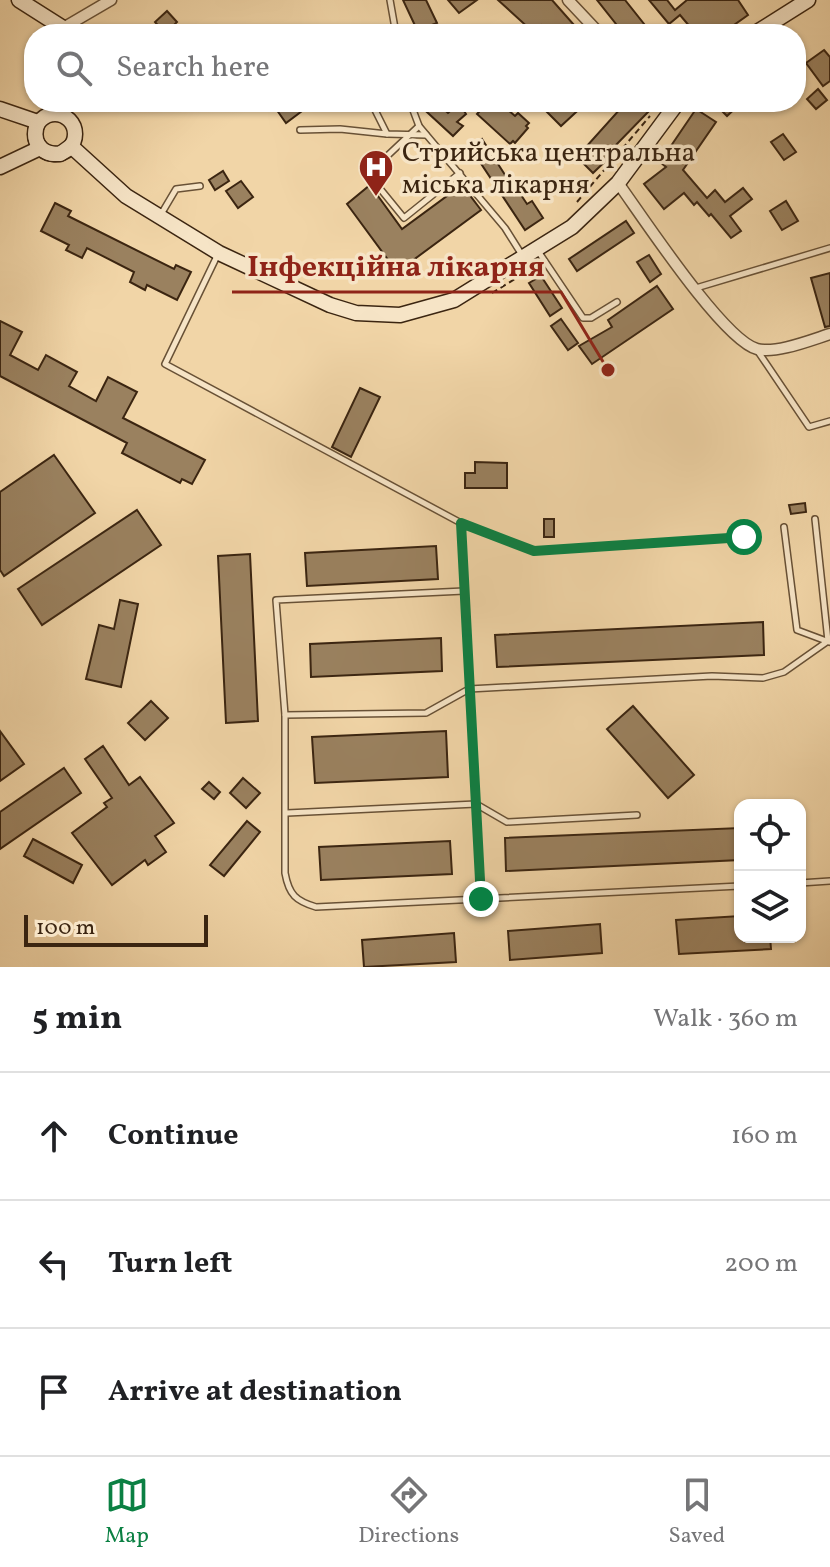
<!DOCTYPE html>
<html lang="en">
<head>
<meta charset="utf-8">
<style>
  :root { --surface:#fff; --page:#f2f2f2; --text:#202124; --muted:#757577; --line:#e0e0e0; --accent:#0b8043 }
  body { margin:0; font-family:Vollkorn,serif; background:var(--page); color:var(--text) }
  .controls { position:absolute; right:24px; bottom:24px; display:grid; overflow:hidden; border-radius:16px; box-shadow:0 2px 6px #0004 }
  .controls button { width:72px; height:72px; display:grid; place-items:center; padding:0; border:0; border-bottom:2px solid var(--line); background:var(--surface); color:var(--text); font:40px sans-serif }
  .scale { position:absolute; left:24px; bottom:20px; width:184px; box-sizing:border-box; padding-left:8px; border:4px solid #3b2511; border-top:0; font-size:22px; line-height:28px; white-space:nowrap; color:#3b2511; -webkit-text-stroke:6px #f6e4c6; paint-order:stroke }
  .stop { position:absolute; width:24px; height:24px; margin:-18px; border:6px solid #0b8043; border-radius:50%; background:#fff }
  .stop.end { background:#0b8043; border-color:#fff; box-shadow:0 2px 8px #0008 }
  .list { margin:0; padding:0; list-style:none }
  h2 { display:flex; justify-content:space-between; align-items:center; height:104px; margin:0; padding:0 32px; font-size:34px }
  h2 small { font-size:26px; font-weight:400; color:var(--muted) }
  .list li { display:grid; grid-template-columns:52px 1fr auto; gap:24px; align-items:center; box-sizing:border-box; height:128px; padding:0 32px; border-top:2px solid var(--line) }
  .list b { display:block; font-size:30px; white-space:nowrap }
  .list em { font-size:26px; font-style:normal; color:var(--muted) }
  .icon { flex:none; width:44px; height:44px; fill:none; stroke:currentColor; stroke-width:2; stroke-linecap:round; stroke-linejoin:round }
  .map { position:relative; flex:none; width:830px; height:967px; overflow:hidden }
  .search { position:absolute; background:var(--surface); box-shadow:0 2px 6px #0004; left:24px; right:24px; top:24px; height:88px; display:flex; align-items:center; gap:20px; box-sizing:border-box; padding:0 28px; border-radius:32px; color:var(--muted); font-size:30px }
  .sheet { height:488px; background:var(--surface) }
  nav { display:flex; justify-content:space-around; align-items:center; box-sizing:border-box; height:112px; border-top:2px solid var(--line); background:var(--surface); font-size:22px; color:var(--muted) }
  nav a { display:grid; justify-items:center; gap:4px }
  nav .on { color:var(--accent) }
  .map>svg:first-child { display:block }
  .building { fill:#9a815f; stroke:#3b2511; stroke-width:2 }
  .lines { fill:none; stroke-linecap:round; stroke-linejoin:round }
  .lane-casing { stroke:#685136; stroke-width:8 }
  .street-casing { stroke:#685136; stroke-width:13 }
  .secondary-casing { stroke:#3b2511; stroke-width:17 }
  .path { stroke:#3b2511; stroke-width:2; stroke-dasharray:6 4; stroke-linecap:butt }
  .lane { stroke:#f6e4c6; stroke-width:5 }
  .street { stroke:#f6e4c6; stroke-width:10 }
  .secondary { stroke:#f6e4c6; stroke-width:14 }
  .route { stroke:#0b8043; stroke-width:10 }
  .labels { text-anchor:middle; stroke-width:7; stroke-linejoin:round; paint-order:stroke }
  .poi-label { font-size:28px; fill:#3b2511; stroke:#f6e4c6; text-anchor:start }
  .leader { fill:none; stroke:#8f2418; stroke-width:3 }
  .callout-dot { fill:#8f2418; stroke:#f6e4c6; stroke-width:3 }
  .callout-label { font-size:30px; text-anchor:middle; font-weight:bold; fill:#8f2418; stroke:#f6e4c6; stroke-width:7; stroke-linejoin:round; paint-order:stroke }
</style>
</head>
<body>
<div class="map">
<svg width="830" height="967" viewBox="0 0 830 967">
  <rect width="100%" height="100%" fill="#f1d5a7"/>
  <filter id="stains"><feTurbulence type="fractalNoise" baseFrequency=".0025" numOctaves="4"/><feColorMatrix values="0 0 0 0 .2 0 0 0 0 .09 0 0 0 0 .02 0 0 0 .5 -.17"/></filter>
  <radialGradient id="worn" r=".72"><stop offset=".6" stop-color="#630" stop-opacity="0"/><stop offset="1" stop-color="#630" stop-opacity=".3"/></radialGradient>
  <g class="building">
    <polygon points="403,0 426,0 437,23 429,26 432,31 419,34"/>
    <polygon points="448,0 477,0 459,13"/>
    <polygon points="498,0 552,0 582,34 550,34 541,25 533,32"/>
    <polygon points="597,0 625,0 652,34 624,34"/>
    <polygon points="649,0 667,0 675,10 687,0 738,0 748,15 724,32 722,29 717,34 696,34 680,15 669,24"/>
    <polygon points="167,11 177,22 172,27 178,34 165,34 155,22"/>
    <polygon points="824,50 830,57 830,81 823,86 806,63"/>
    <polygon points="818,89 827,100 816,109 807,99"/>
    <polygon points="279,102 314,102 286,123 274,106"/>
    <polygon points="416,102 436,102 448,113 459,103 466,114 457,122 463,126 453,136"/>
    <polygon points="488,102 499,102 515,116 518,113 529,123 526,126 528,128 515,143 513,141 510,144 477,114"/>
    <polygon points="558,102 587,102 561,126 547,112"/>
    <polygon points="615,102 646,102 652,108 612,149 615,152 593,173 577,157 622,107"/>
    <polygon points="713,102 742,102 727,116"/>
    <polygon points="696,109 716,122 683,170 707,198 715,190 725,202 743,188 752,199 730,216 741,231 731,238 711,214 709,216 697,202 694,205 684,193 664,209 644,184 666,167 660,162"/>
    <polygon points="783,134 796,152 784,160 771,142"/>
    <polygon points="482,139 507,178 509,177 527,204 532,201 543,218 525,230 470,147"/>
    <polygon points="223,171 229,181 215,190 209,180"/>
    <polygon points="241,181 253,197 238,208 226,191"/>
    <polygon points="370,185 402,229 462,185 481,210 397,272 347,204"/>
    <polygon points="786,201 798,221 782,230 770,211"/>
    <polygon points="55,203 71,211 68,216 174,269 176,265 191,272 177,300 147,285 145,290 130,282 134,272 87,248 82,258 66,250 69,245 41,231"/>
    <polygon points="626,221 634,233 577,271 569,259"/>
    <polygon points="649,255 661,274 650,282 637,262"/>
    <polygon points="830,273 830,326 825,327 811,278"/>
    <polygon points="541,276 562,308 550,316 529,283"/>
    <polygon points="657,286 673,309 592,364 579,346 612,327 608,320"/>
    <polygon points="561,319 578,343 568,350 551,326"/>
    <polygon points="0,321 22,332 10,355 38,370 46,355 77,372 69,386 96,401 108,377 137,392 123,418 205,460 192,484 182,479 180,483 122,453 127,443 0,376"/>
    <polygon points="360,388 380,397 351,457 332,447"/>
    <polygon points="54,455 95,513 4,576 0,570 0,492"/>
    <polygon points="475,462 507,463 507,488 465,488 465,473 475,473"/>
    <polygon points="805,503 806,512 791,514 789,505"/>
    <polygon points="137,510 161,545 42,625 18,589"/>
    <rect x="544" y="519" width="10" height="18"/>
    <polygon points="436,546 438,579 307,586 305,553"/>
    <polygon points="250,554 258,721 226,723 218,556"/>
    <polygon points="120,600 138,604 121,687 86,679 99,625 114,629"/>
    <polygon points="763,622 764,655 497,667 495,635"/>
    <polygon points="441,638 442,671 311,677 310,644"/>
    <polygon points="151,701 168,718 145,740 128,723"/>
    <polygon points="633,706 694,775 668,798 607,729"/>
    <polygon points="0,731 24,764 0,781"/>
    <polygon points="446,731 448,777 315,783 312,737"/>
    <polygon points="103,746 129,785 140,777 174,823 155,836 166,852 148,865 145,860 112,885 72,833 107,807 104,803 112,798 85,759"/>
    <polygon points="64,768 81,793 0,849 0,812"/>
    <polygon points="243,778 260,793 246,808 230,793"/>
    <polygon points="209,782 220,792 214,799 202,789"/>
    <polygon points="247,821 260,832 224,876 210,865"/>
    <polygon points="740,828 740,860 506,871 505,838"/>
    <polygon points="33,839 82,865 73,883 24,856"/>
    <polygon points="450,841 452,874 321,880 319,847"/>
    <polygon points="740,916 740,937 770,937 771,949 679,954 676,920"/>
    <polygon points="600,924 602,953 510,960 508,931"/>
    <polygon points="454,933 456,962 364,967 362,940"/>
  </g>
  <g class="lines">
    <g class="lane-casing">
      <g id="lane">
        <polyline points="390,0 396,34"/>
        <polyline points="371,102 387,134 426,135"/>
        <polyline points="410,102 419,126 505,228 522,255"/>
        <polyline points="300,130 340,129 387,134"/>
        <polyline points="364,169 404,218 460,173"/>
        <polyline points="368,174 419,126"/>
        <polyline points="160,216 176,189 200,186"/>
        <polyline points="538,251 583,318 591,318 617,302"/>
        <polyline points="218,254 165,364 461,523 534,551 744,537"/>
        <polyline points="696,288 830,248"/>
        <polyline points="757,350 809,427 830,421"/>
        <polyline points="461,523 481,899"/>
        <polyline points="784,527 797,630 829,642"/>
        <path d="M464 591 276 600 285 715V873C289 895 296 901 316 907L740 886"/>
        <polyline points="285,715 426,713 469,689 712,676 763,678 784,672 828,641 815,519"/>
        <polyline points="287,813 476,804 507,822 637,815"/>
        <polyline points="800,883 830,881"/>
      </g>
    </g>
    <g class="street-casing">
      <g id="street">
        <polyline points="568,0 600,34"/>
        <polyline points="63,28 111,0"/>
        <path d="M618 183C642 216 723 340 757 349 776 354 811 340 830 334"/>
      </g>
    </g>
    <g class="secondary-casing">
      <g id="secondary">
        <polyline points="19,0 63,28 68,34"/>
        <polyline points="754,34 808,0"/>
        <path d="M0 109 38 122C31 140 39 155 60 154L71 146 126 196 219 253 330 305 356 313 400 315 454 300 572 227 618 183 678 102"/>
        <circle cx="55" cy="134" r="20"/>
        <polyline points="0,167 40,148"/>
      </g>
    </g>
    <g class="path">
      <polyline points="577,202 650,116"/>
      <polyline points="492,293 528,271"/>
    </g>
    <use href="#lane" class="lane"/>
    <use href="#street" class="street"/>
    <use href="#secondary" class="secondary"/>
  </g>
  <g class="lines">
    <polyline class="route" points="481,899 461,523 534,551 744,537"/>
  </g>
  <defs>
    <g id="hospital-pin" transform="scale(1.8)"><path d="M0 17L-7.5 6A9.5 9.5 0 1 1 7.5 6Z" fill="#8f2418" stroke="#f6e4c6"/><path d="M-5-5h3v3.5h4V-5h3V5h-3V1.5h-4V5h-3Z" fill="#fff"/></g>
  </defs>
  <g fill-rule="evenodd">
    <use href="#hospital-pin" x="376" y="167"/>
  </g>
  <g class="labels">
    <g class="poi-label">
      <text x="402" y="161">Стрийська центральна<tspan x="402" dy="32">міська лікарня</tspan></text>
    </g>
  </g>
  <path class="leader" d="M608 370L561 292H232"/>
  <circle class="callout-dot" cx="608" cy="370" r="8"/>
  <g class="callout-label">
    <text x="396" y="276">Інфекційна лікарня</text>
  </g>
  <rect width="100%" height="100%" filter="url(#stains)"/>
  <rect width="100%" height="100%" fill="url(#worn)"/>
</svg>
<div class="controls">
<button><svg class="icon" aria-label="locate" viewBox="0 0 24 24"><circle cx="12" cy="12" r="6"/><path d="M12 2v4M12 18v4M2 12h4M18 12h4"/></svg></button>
<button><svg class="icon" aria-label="layers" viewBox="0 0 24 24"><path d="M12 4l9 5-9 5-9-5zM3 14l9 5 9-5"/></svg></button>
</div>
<div class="scale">100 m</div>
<div class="stop" style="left:744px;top:537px"></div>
<div class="stop end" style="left:481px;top:899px"></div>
<div class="search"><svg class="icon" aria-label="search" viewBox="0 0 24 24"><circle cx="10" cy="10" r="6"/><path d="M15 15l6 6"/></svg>Search here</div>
</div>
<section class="sheet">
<h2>5 min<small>Walk · 360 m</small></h2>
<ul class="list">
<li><svg class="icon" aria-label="ahead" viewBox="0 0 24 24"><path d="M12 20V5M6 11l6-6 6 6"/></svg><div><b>Continue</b></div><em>160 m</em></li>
<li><svg class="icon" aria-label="left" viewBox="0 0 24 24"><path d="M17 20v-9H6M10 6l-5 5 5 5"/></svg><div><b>Turn left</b></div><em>200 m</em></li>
<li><svg class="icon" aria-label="arrive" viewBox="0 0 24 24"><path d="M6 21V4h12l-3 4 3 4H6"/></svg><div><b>Arrive at destination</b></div></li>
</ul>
</section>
<nav>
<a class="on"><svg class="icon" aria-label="map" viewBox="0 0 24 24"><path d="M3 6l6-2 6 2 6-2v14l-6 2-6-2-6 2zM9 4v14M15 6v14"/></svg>Map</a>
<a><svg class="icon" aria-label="directions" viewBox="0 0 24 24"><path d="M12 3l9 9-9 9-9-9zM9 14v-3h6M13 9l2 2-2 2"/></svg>Directions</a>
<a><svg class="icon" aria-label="saved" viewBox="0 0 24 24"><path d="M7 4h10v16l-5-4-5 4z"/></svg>Saved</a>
</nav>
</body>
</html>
